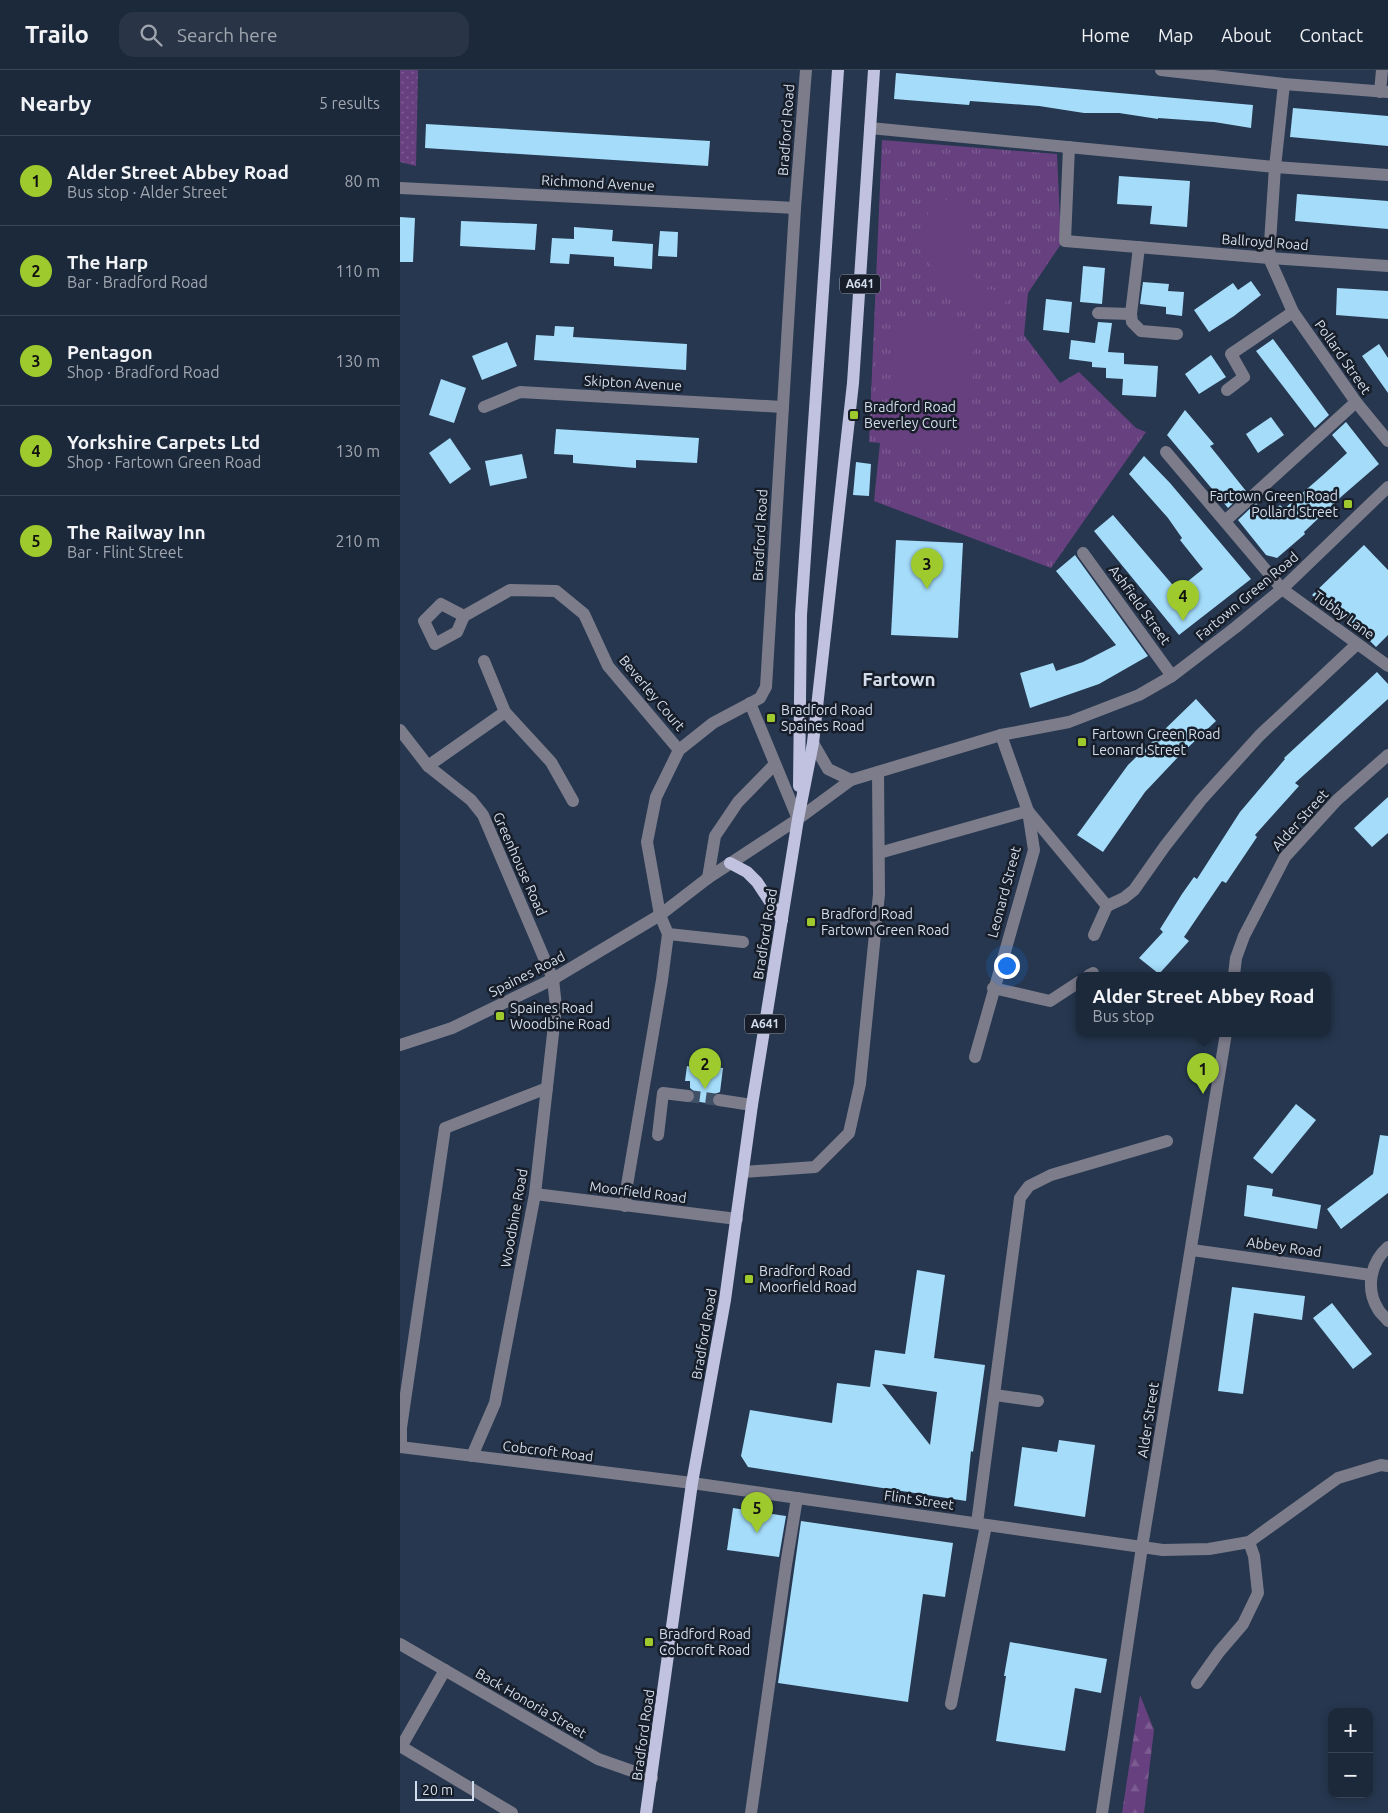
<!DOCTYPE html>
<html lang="en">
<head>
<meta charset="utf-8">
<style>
  :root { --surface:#1c293b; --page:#293546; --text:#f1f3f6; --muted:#a0a6af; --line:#3a4555; --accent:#9fca2d }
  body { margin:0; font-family:Ubuntu,sans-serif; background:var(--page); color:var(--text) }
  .controls { position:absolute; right:15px; bottom:15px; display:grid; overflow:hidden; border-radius:10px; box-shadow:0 2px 8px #0003 }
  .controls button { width:45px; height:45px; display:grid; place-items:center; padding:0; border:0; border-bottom:1px solid var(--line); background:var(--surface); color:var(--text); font:25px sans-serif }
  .scale { position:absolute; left:15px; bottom:12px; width:59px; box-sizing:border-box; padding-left:5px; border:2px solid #d2ddec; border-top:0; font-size:14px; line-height:18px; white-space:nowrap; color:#d2ddec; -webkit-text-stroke:4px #171e29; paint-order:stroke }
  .you { position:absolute; left:606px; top:895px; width:18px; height:18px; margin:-12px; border:4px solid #fff; border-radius:50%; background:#1a73e8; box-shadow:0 0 0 8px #1a73e833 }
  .badge { display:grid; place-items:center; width:32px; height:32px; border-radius:50%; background:var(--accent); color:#111; font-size:16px; font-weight:700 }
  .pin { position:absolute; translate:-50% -41px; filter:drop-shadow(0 1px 2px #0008) }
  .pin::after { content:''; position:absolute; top:26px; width:18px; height:15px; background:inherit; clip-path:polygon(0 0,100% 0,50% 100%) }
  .popup { position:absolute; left:676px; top:902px; width:255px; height:65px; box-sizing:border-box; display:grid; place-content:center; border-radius:10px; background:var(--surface); filter:drop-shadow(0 1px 4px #0005); font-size:16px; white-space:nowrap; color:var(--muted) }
  .popup b { font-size:19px; color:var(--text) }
  .popup::after { content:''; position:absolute; left:50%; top:100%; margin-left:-10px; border:10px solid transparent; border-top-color:var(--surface) }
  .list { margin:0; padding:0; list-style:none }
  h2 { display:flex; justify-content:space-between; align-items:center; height:65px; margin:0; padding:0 20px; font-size:21px }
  h2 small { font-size:16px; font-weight:400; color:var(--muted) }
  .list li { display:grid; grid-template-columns:32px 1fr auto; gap:15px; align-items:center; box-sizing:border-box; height:90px; padding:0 20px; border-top:1px solid var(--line) }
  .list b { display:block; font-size:19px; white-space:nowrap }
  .list p { margin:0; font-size:16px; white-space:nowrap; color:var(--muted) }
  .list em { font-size:16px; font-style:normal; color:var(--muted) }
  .icon { flex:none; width:28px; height:28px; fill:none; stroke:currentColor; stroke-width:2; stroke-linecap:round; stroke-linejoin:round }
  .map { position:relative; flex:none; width:988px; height:1743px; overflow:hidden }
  header { display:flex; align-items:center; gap:30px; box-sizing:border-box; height:70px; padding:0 25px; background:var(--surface); border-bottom:1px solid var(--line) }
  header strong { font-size:24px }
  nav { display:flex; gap:28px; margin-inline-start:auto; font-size:18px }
  .search { width:350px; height:45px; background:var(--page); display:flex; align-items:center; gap:12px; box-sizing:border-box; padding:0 18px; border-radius:15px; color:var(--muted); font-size:19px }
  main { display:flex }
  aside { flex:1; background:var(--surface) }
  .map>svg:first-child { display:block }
  .grass { fill:url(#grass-dots) }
  .forest { fill:url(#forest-firs) }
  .park { fill:url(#park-tufts) }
  .pitch { fill:#67417f }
  .building { fill:#a4dcf9; fill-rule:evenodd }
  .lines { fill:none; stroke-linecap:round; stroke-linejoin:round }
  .minor-tunnel { stroke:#405067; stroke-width:12; stroke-dasharray:12 6; stroke-linecap:butt }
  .minor { stroke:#7c7c8b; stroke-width:12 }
  .major { stroke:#c1c2df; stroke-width:12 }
  .poi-dot { fill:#9fca2d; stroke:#171e29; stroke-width:2 }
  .labels { text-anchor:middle; stroke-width:5; stroke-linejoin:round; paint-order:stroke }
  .shield { fill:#171e29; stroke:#9aa4b2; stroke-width:1 }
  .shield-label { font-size:12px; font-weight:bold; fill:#d2ddec }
  .street-label { font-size:14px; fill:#d2ddec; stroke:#171e29 }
  .poi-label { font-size:14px; fill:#d2ddec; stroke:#171e29; text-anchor:start }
  .district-label { font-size:19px; font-weight:bold; fill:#d2ddec; stroke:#171e29 }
</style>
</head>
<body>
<header>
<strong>Trailo</strong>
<div class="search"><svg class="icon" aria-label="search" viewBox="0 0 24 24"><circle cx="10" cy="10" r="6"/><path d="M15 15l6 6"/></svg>Search here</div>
<nav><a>Home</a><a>Map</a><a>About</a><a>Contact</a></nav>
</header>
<main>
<aside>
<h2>Nearby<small>5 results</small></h2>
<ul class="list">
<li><span class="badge">1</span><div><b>Alder Street Abbey Road</b><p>Bus stop · Alder Street</p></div><em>80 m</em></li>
<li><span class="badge">2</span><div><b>The Harp</b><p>Bar · Bradford Road</p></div><em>110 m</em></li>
<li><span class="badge">3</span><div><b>Pentagon</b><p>Shop · Bradford Road</p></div><em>130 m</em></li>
<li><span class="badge">4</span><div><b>Yorkshire Carpets Ltd</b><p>Shop · Fartown Green Road</p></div><em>130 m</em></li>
<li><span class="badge">5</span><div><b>The Railway Inn</b><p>Bar · Flint Street</p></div><em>210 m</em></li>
</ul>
</aside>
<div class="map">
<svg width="988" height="1743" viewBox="0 0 988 1743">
  <defs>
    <pattern id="grass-dots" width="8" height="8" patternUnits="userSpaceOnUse" patternTransform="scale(1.25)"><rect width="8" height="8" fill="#67417f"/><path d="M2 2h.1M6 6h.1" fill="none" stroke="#7c5c91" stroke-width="1.8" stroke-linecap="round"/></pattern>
    <pattern id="forest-firs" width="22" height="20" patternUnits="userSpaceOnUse" patternTransform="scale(1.25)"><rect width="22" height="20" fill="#67417f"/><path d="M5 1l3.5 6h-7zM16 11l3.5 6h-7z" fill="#7c5c91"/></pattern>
    <pattern id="park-tufts" width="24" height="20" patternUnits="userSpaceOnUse" patternTransform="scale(1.25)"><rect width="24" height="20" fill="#67417f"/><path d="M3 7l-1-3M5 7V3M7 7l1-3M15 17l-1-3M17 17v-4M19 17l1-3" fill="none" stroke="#7c5c91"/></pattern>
  </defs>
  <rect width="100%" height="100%" fill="#26374f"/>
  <polygon class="grass" points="0,0 18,0 16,96 0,92"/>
  <polygon class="forest" points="740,1625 754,1660 744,1743 722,1743"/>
  <polygon class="park" points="482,70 657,84 661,174 628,223 624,265 660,313 679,302 736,358 746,362 651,498 474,431 480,373 469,372"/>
  <g class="pitch">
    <path d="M530 129 569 131 566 193 573 206 587 219 600 221 618 210V221C610 229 602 238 589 240 566 242 527 201 525 179 524 164 529 144 530 129Z"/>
    <polygon points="495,250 574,251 571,374 489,372"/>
  </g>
  <g class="building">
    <polygon points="496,3 853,35 851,58 814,52 758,48 758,49 719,43 684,43 639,36 570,31 569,35 494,29"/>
    <polygon points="893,38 988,46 988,76 890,67"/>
    <polygon points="26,54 310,71 308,96 25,78"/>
    <polygon points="719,106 790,111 787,157 750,154 752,136 717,134"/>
    <polygon points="897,124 988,131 988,159 895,151"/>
    <polygon points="0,147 15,148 13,192 0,192"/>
    <polygon points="61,151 137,154 135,180 60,176"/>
    <polygon points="174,157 213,160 212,171 253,174 252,199 214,196 214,187 170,184 169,194 150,193 152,168 174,169"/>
    <polygon points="260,161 278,162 277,187 258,186"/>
    <polygon points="683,196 705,198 702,234 680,232"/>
    <polygon points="851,211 861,225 834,246 809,262 794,240 833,213 838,220"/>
    <polygon points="743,212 769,214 768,221 784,222 782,246 766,244 766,237 740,234"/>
    <polygon points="937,218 988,221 988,249 936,245"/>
    <polygon points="646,229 672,232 669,263 643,260"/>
    <polygon points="698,252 712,253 708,282 724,283 724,294 758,296 756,327 722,325 723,309 706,308 706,298 692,297 692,292 669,289 671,270 695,273"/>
    <polygon points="155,256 174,257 173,267 287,274 286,300 134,290 136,265 154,266"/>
    <polygon points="873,269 929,345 915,358 856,281"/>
    <polygon points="107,272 117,296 82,310 72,286"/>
    <polygon points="979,274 988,288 988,323 962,286"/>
    <polygon points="811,285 826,307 799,324 785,304"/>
    <polygon points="41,309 66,318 54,353 29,345"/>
    <polygon points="785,340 814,374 810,376 846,421 828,438 767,365"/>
    <polygon points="871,347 884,365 858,383 846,364"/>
    <polygon points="946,352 979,394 942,426 904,462 905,464 877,488 866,485 838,450 856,433 867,446 880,435 884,439 923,405 947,383 932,365"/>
    <polygon points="156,359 299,368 297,393 236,390 236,398 173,393 173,385 154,384"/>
    <polygon points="50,368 71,399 50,414 29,383"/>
    <polygon points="122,384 127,408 90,416 85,391"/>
    <polygon points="744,386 770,413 851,509 779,565 694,461 713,445 777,520 803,499 780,470 782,468 768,448 729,404"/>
    <polygon points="456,392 471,394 469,426 453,425"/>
    <polygon points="496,470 563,473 558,568 491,565"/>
    <polygon points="964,475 988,500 988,565 976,577 941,542 937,546 912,525"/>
    <polygon points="675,485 748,586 699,614 630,638 620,603 653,593 656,601 683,592 716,575 656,501"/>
    <polygon points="977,602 988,614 988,629 895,713 899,716 855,765 857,767 826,813 822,811 784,867 789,871 759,904 739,888 763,862 760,859 782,824 794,807 797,809 840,742 885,689 884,688"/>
    <polygon points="796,629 816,651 780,685 745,722 703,782 677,765 728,695"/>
    <polygon points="988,727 988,763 972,777 954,758"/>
    <polygon points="294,994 323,998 320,1022 312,1025 312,1034 294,1031 296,1023 290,1018 290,1011 285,1011 287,996 293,997"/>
    <polygon points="896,1034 916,1050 872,1104 853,1088"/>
    <polygon points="980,1065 988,1066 988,1123 941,1159 927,1139 973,1104"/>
    <polygon points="847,1115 873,1119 872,1126 921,1135 917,1159 844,1146"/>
    <path d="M517 1200 545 1205 534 1288 585 1295 573 1382 571 1381 566 1431 348 1397 341 1386 350 1340 432 1353 437 1313 470 1317 475 1280 505 1284ZM482 1314 537 1322 530 1375Z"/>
    <polygon points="832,1217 905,1226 902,1250 854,1243 843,1324 818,1321"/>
    <polygon points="932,1233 972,1284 953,1299 913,1248"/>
    <polygon points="659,1370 695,1375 685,1447 614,1436 622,1377 657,1382"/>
    <polygon points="333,1438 386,1446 379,1487 327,1480"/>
    <polygon points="401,1451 553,1473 545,1527 523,1524 508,1632 378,1613"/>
    <polygon points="610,1572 707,1589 701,1623 675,1618 665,1681 596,1671 606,1606 604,1606"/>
  </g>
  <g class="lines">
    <polyline class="minor-tunnel" points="288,1026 319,1030"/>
    <g class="minor">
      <polyline points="761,0 884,14 988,22"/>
      <polyline points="884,14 875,97 869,188 893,242 956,332 988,371"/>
      <polyline points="980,22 982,0"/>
      <polyline points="470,58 875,97 988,105"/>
      <polyline points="669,77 665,171 869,188 988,196"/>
      <polyline points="0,118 395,138"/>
      <polyline points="739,177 731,244 732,252 741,261 777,264"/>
      <polyline points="698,243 731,244"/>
      <polyline points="827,320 844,307 831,284 893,242"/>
      <polyline points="84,337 120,322 383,337"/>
      <polyline points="766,382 882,519 988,596"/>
      <polyline points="825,451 956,332"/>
      <polyline points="683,483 772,606"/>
      <polyline points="64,546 41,534 24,551 35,574 57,562 64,546 110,520 156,521 184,544 208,596 279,680"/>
      <polyline points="84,591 105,642 151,692 173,731"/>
      <polyline points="350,633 398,749"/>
      <polyline points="0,660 28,696 71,730 83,745 153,909 156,937 135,1124 95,1333 72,1386"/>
      <polyline points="413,673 428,699 451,710"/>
      <polyline points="28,696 105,642"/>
      <polyline points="479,783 628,741 707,836 724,828 734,820 765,776 801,730 860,665 957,574"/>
      <polyline points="308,808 315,766 338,732 375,694"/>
      <polyline points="268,864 343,872"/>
      <polyline points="694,865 707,836"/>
      <polyline points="689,905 693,903"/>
      <polyline points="834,905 836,888 844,866 885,787 937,730 988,685"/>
      <polyline points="593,918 650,931 679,912"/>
      <polyline points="0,975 52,958 153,909 260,845 308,808 398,749 451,710 601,665 669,652 739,625 772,606 836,557 882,519 988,417"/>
      <polyline points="575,987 634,780 628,741 601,665"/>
      <polyline points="319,1030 352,1035"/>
      <polyline points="258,1065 263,1023 288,1026"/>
      <polyline points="343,1102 415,1097 449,1063 460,1014 479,824 478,702"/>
      <polyline points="135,1124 337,1149"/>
      <polyline points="225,1136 226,1121 262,910 268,864 260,845 247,772 256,727 279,680 313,653 360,628 366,617 395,138 406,0"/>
      <path d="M988 1177C971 1192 965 1218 978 1239 980 1243 985 1247 988 1251"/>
      <polyline points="792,1180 971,1205"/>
      <polyline points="595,1325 638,1331"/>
      <polyline points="0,1377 292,1413 763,1480 809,1479 849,1472 938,1408 981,1395 988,1396"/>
      <polyline points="1,1377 1,1358 45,1058 147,1018"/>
      <polyline points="577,1453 620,1128 629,1116 651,1105 767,1071"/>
      <polyline points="0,1574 198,1689 252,1708"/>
      <polyline points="797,1613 819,1582 843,1554 858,1523 854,1486 849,1472"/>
      <polyline points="551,1634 586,1455"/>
      <polyline points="0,1676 112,1743"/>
      <polyline points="1,1677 45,1600"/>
      <polyline points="351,1743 386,1495 397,1428"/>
      <polyline points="702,1743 742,1477 826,963"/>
    </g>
    <g class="major">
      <polyline points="399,716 401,545 438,0"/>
      <polyline points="330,793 347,802 357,812 382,850"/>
      <polyline points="246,1743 292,1413 325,1230 352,1035 398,749 413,673 453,313 474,0"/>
    </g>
  </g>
  <g class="poi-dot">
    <rect x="449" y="340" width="10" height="10" rx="2.5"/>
    <rect x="943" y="429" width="10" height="10" rx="2.5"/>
    <rect x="366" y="643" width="10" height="10" rx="2.5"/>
    <rect x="677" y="667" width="10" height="10" rx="2.5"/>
    <rect x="406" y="847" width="10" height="10" rx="2.5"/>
    <rect x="95" y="941" width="10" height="10" rx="2.5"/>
    <rect x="344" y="1204" width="10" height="10" rx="2.5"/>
    <rect x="244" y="1567" width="10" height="10" rx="2.5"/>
  </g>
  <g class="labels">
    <g class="shield">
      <rect x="440" y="204.5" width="40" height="19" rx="4"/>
      <rect x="345" y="944.5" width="40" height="19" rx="4"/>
    </g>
    <g class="shield-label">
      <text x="460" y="218">A641</text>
      <text x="365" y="958">A641</text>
    </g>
    <g class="street-label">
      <text transform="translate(386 60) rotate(-86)" y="5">Bradford Road</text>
      <text transform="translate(198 113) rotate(3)" y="5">Richmond Avenue</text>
      <text transform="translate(865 172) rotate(4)" y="5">Ballroyd Road</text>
      <text transform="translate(943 287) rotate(55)" y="5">Pollard Street</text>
      <text transform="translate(233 313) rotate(3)" y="5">Skipton Avenue</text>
      <text transform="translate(360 465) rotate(-87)" y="5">Bradford Road</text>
      <text transform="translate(847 526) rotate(-40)" y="5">Fartown Green Road</text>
      <text transform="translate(740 535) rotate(54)" y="5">Ashfield Street</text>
      <text transform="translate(944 545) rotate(36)" y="5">Tubby Lane</text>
      <text transform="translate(252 623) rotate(50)" y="5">Beverley Court</text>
      <text transform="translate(900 750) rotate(-48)" y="5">Alder Street</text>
      <text transform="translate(120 794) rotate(66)" y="5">Greenhouse Road</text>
      <text transform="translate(604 822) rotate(-75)" y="5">Leonard Street</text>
      <text transform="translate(365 864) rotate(-81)" y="5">Bradford Road</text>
      <text transform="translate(127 904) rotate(-27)" y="5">Spaines Road</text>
      <text transform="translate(238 1122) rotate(7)" y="5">Moorfield Road</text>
      <text transform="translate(114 1148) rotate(-80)" y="5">Woodbine Road</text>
      <text transform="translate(884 1177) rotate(8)" y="5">Abbey Road</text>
      <text transform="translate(304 1264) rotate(-80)" y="5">Bradford Road</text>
      <text transform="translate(748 1350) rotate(-81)" y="5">Alder Street</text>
      <text transform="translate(148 1381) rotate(7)" y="5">Cobcroft Road</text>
      <text transform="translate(519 1430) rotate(8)" y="5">Flint Street</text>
      <text transform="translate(131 1633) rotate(30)" y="5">Back Honoria Street</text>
      <text transform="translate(243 1665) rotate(-82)" y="5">Bradford Road</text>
    </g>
    <g class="poi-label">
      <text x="464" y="342">Bradford Road<tspan x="464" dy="16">Beverley Court</tspan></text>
      <text x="938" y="431" text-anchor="end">Fartown Green Road<tspan x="938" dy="16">Pollard Street</tspan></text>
      <text x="381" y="645">Bradford Road<tspan x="381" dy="16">Spaines Road</tspan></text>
      <text x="692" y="669">Fartown Green Road<tspan x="692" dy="16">Leonard Street</tspan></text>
      <text x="421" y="849">Bradford Road<tspan x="421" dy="16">Fartown Green Road</tspan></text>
      <text x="110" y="943">Spaines Road<tspan x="110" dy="16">Woodbine Road</tspan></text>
      <text x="359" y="1206">Bradford Road<tspan x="359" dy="16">Moorfield Road</tspan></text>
      <text x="259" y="1569">Bradford Road<tspan x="259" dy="16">Cobcroft Road</tspan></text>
    </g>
    <g class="district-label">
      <text x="499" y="616">Fartown</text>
    </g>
  </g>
</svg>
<div class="controls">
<button>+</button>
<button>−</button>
</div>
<div class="scale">20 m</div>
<div class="you"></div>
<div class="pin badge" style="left:803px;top:1024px">1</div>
<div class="popup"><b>Alder Street Abbey Road</b>Bus stop</div>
<div class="pin badge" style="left:305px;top:1019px">2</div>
<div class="pin badge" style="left:527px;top:519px">3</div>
<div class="pin badge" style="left:783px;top:551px">4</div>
<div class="pin badge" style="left:357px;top:1463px">5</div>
</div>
</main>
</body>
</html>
